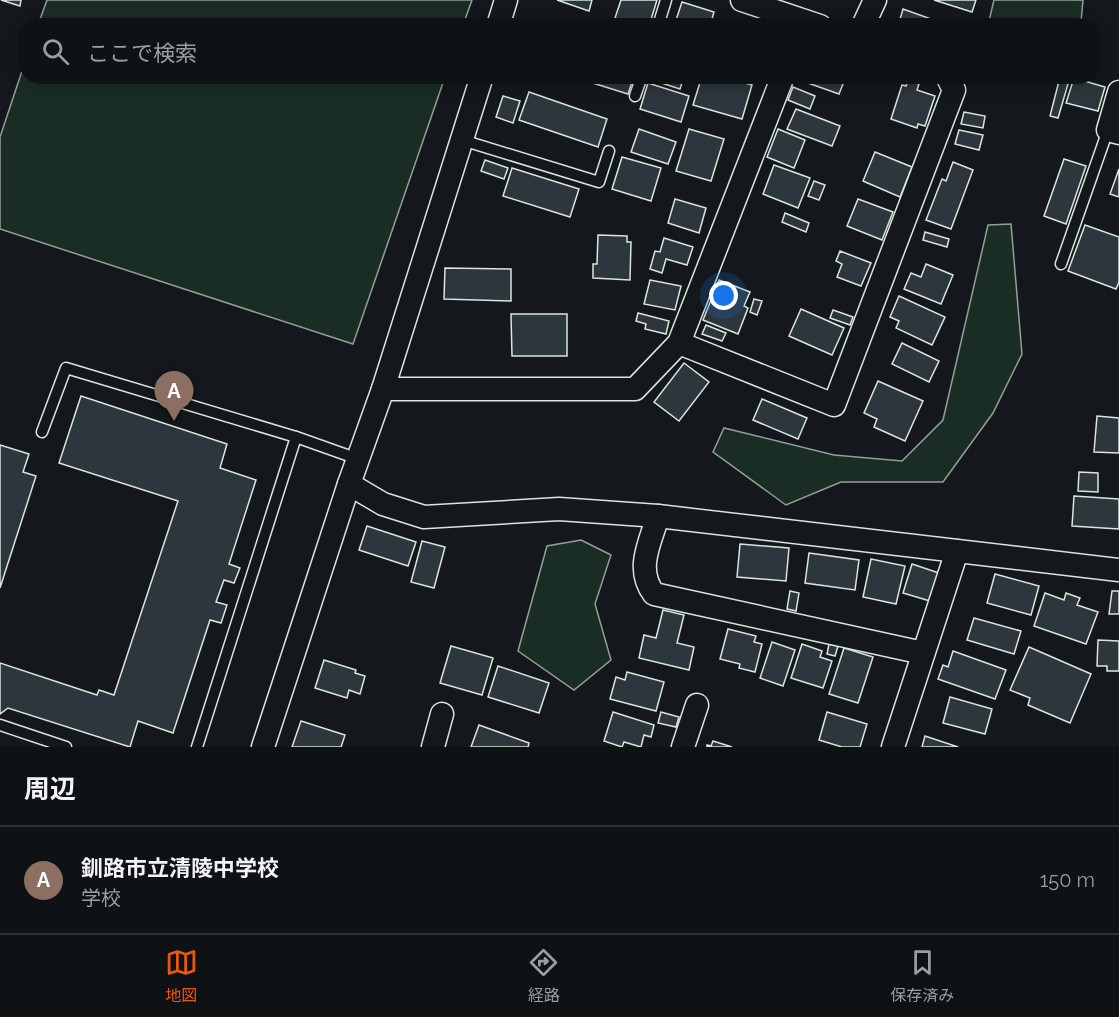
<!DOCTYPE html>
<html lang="ja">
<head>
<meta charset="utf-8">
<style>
  :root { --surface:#0f1215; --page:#1d2022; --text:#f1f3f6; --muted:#9b9ea0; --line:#2f3234; --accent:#ea580c }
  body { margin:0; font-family:Raleway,"Noto Sans JP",sans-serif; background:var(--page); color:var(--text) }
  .you { position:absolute; left:724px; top:296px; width:21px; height:21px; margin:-15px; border:4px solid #fff; border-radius:50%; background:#1a73e8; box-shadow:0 0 0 9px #1a73e833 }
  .badge { display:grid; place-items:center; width:39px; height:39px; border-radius:50%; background:var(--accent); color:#fff; font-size:20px; font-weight:700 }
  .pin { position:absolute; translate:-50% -50px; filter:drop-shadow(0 2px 3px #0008) }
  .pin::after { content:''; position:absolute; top:32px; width:21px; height:18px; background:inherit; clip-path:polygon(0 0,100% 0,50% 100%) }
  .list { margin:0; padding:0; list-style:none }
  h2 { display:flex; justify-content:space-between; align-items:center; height:78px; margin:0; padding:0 24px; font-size:26px }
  h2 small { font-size:20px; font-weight:400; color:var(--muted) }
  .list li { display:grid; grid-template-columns:39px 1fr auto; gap:18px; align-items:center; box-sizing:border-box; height:108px; padding:0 24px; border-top:2px solid var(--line) }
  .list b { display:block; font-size:22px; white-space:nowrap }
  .list p { margin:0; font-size:20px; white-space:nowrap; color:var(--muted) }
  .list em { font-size:20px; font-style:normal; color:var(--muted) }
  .icon { flex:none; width:33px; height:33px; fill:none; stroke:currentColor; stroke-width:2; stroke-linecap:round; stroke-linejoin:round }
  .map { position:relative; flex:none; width:1119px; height:747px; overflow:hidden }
  .search { position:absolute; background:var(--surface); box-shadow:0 3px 15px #0003; left:18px; right:18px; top:18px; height:66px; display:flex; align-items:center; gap:15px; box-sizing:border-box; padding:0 21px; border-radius:24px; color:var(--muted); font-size:22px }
  .sheet { height:186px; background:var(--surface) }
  nav { display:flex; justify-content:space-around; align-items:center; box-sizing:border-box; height:84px; border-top:2px solid var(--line); background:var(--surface); font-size:16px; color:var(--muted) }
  nav a { display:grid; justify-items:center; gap:3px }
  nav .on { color:var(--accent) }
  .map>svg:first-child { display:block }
  .green { fill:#1a2d24; stroke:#939e99; stroke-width:1.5 }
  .building { fill:#2c363c; stroke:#d8e6dc; stroke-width:1.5 }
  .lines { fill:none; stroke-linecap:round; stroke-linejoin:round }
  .lane-casing { stroke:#d8e6dc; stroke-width:13 }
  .street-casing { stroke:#d8e6dc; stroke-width:25 }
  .lane { stroke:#14181c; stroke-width:10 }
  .street { stroke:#14181c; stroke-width:22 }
</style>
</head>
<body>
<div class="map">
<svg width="1119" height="747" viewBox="0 0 1119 747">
  <rect width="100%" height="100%" fill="#14181c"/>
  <g class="green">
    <polygon points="47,0 472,0 463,25 38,25"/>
    <polygon points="994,0 1083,0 1081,22 1078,26 988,25"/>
    <polygon points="25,62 26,76 445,77 353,344 0,229 0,137"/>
    <polygon points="1011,224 1022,354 993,413 943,482 841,482 786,505 713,452 724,428 834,455 902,461 943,420 988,225"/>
    <polygon points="581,540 611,555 595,604 611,660 574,690 518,651 547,546"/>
  </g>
  <g class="building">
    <polygon points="1,0 21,0 20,6"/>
    <polygon points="557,0 592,0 589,11"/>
    <polygon points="621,0 657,0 649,26 637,26 615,18"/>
    <polygon points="934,0 976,0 972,12"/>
    <polygon points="682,2 714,12 710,26 674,26"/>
    <polygon points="903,9 945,24 945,26 898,26"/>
    <polygon points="584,76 634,76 628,94 583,80"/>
    <polygon points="656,76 684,76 680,89 655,81"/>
    <polygon points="702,76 720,76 752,85 742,119 693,105"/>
    <polygon points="807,76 852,76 850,81 845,79 839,94 805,82"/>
    <polygon points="1074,78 1105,87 1098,111 1066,103"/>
    <polygon points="908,81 919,84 917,90 935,96 925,126 918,124 917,128 891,119 902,85 906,86"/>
    <polygon points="1059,81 1068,84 1058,118 1050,116"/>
    <polygon points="648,83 689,96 681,122 640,109"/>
    <polygon points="793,87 815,96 810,109 788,100"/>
    <polygon points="529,92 607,119 598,147 519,120"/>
    <polygon points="503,96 520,101 513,123 496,117"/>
    <polygon points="796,109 840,126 832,146 787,129"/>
    <polygon points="964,112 985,116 983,128 961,124"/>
    <polygon points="639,129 676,142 668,164 631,152"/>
    <polygon points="689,129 724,139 711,181 676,171"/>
    <polygon points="778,129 805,140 794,168 767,157"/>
    <polygon points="959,130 983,135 979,150 955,144"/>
    <polygon points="875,152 912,167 900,197 863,181"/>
    <polygon points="622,157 661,168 651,201 612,189"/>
    <polygon points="1064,159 1086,166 1066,224 1044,216"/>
    <polygon points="485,160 508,168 504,179 481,171"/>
    <polygon points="953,162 973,170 951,229 926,220 942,179 946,181"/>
    <polygon points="774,165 810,178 798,208 763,194"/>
    <polygon points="512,168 579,189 570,217 503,196"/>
    <polygon points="1119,169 1119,197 1110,194"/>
    <polygon points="814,181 825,185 819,200 808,196"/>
    <polygon points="675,199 706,208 699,233 668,223"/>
    <polygon points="858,199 893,212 882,240 847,226"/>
    <polygon points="785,213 809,223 806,232 782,222"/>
    <polygon points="1085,225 1119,237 1119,282 1116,289 1068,271"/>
    <polygon points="925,232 949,239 947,247 923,240"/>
    <polygon points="598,235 627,236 627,242 631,242 630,280 593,278 593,264 597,264"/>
    <polygon points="664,238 693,247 687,265 666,259 662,273 650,269 655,251 660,252"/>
    <polygon points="840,251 871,263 861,286 837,277 842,264 836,261"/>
    <polygon points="926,264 953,275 941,304 904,289 911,273 921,277"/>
    <polygon points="445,268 511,269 511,301 444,299"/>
    <polygon points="650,280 681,286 675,310 644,304"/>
    <polygon points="719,280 750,292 744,306 748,308 738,334 703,320"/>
    <polygon points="899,296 945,317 932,345 896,328 899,321 890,317"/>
    <polygon points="754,299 762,301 757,315 750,312"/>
    <polygon points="801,309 844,328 832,355 789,336"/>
    <polygon points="833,310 853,317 850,325 830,318"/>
    <polygon points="638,313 669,321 666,334 645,329 646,324 636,321"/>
    <polygon points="511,314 567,314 567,356 512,356"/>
    <polygon points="706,325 726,333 722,341 702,334"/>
    <polygon points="902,343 939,361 929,382 892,364"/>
    <polygon points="684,363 709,382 679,421 654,402"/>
    <polygon points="878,381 923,401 905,441 874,427 877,419 864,413"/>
    <polygon points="81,396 227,444 220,468 256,480 229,564 240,568 234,583 224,580 216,602 227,605 221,623 210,620 173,733 138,721 130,747 8,708 0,714 0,663 97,695 99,690 114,695 178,501 59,463"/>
    <polygon points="762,399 807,418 798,439 753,420"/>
    <polygon points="1097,416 1119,418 1119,453 1094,452"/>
    <polygon points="0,445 29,454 23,472 36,476 0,588"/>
    <polygon points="1079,472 1098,473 1098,492 1078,491"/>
    <polygon points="1074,496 1119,499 1119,529 1072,526"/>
    <polygon points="367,526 416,542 408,566 359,550"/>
    <polygon points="422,541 445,547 434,588 411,582"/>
    <polygon points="740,544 789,548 786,581 737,577"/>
    <polygon points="809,553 859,560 855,590 805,583"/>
    <polygon points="871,559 905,566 896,604 863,597"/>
    <polygon points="912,564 939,573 930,601 903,593"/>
    <polygon points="995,574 1039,586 1031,615 987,603"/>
    <polygon points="790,591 799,593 796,611 787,609"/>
    <polygon points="1112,591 1119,591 1119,614 1109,614"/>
    <polygon points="1045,593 1064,600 1066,593 1080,598 1077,605 1098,612 1086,644 1034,626"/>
    <polygon points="663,610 684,615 677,643 694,647 689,670 639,658 644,635 656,638"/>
    <polygon points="974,618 1021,631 1014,654 967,640"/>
    <polygon points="728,629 756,636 754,642 762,644 755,672 739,668 740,664 720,659"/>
    <polygon points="1098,640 1119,641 1119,671 1107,671 1107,666 1097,666"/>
    <polygon points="772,642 795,650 783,686 760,678"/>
    <polygon points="802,644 822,651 820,657 832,661 823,688 791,678"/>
    <polygon points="829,644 838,646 835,656 827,654"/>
    <polygon points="451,646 493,658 482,695 440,683"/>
    <polygon points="1029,647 1091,674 1070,723 1028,705 1030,698 1010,690"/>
    <polygon points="844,648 873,657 858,703 829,694"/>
    <polygon points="953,651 1006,670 995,699 938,679 943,665 948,667"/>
    <polygon points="324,660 356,670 355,673 365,676 360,694 349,690 347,698 315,688"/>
    <polygon points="498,666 549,683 539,713 488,697"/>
    <polygon points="627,672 664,682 656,711 610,699 616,677 625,680"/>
    <polygon points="950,697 992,709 985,734 943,723"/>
    <polygon points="613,712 654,725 651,737 644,735 641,747 624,742 622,747 604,741"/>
    <polygon points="661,712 679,717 676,727 658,723"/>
    <polygon points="827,712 867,724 860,747 842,747 819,740"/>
    <polygon points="301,721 345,735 341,747 292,747"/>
    <polygon points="479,725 529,743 528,747 471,747"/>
    <polygon points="925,736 958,747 922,747"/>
    <polygon points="713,741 732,747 707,747 707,745 711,746"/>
  </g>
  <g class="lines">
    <g class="lane-casing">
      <g id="lane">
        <polyline points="658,26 666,0"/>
        <polyline points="635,96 642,76"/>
        <polyline points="462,140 599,182 609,151"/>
        <polyline points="1061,264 1108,130"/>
        <polyline points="42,432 66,368 296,437"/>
        <polyline points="0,725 66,747"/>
        <polyline points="197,747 296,437 358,459"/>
      </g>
    </g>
    <g class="street-casing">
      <g id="street">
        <polyline points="742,0 820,26"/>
        <polyline points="498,26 506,0"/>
        <polyline points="863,26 875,0"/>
        <polyline points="1119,92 1108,130 1119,133"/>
        <polyline points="679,343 783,76"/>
        <polyline points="383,389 635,389 679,343 834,405 954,90 947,76"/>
        <polyline points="349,484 383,504 424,517 559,509 658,516 1119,570"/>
        <path d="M658 516C650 543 635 569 654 594L923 653"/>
        <polyline points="263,747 349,484 383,389 482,76"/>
        <polyline points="433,747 442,714"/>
        <polyline points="683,747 697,705"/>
        <polyline points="893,747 957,551"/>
      </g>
    </g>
    <use href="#lane" class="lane"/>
    <use href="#street" class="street"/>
  </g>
</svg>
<div class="you"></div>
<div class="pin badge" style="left:174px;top:421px;background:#8d6e63">A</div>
<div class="search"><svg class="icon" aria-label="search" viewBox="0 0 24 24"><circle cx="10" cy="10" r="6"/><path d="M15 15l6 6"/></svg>ここで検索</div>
</div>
<section class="sheet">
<h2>周辺<small></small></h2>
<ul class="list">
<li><span class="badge" style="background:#8d6e63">A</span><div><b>釧路市立清陵中学校</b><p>学校</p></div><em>150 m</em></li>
</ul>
</section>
<nav>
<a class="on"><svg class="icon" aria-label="map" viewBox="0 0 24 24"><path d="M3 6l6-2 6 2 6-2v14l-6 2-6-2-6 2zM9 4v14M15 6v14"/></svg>地図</a>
<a><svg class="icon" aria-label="directions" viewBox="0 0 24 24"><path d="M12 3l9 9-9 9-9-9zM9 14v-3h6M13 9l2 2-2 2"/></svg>経路</a>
<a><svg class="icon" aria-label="saved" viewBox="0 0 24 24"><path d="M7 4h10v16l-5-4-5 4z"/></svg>保存済み</a>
</nav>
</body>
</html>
